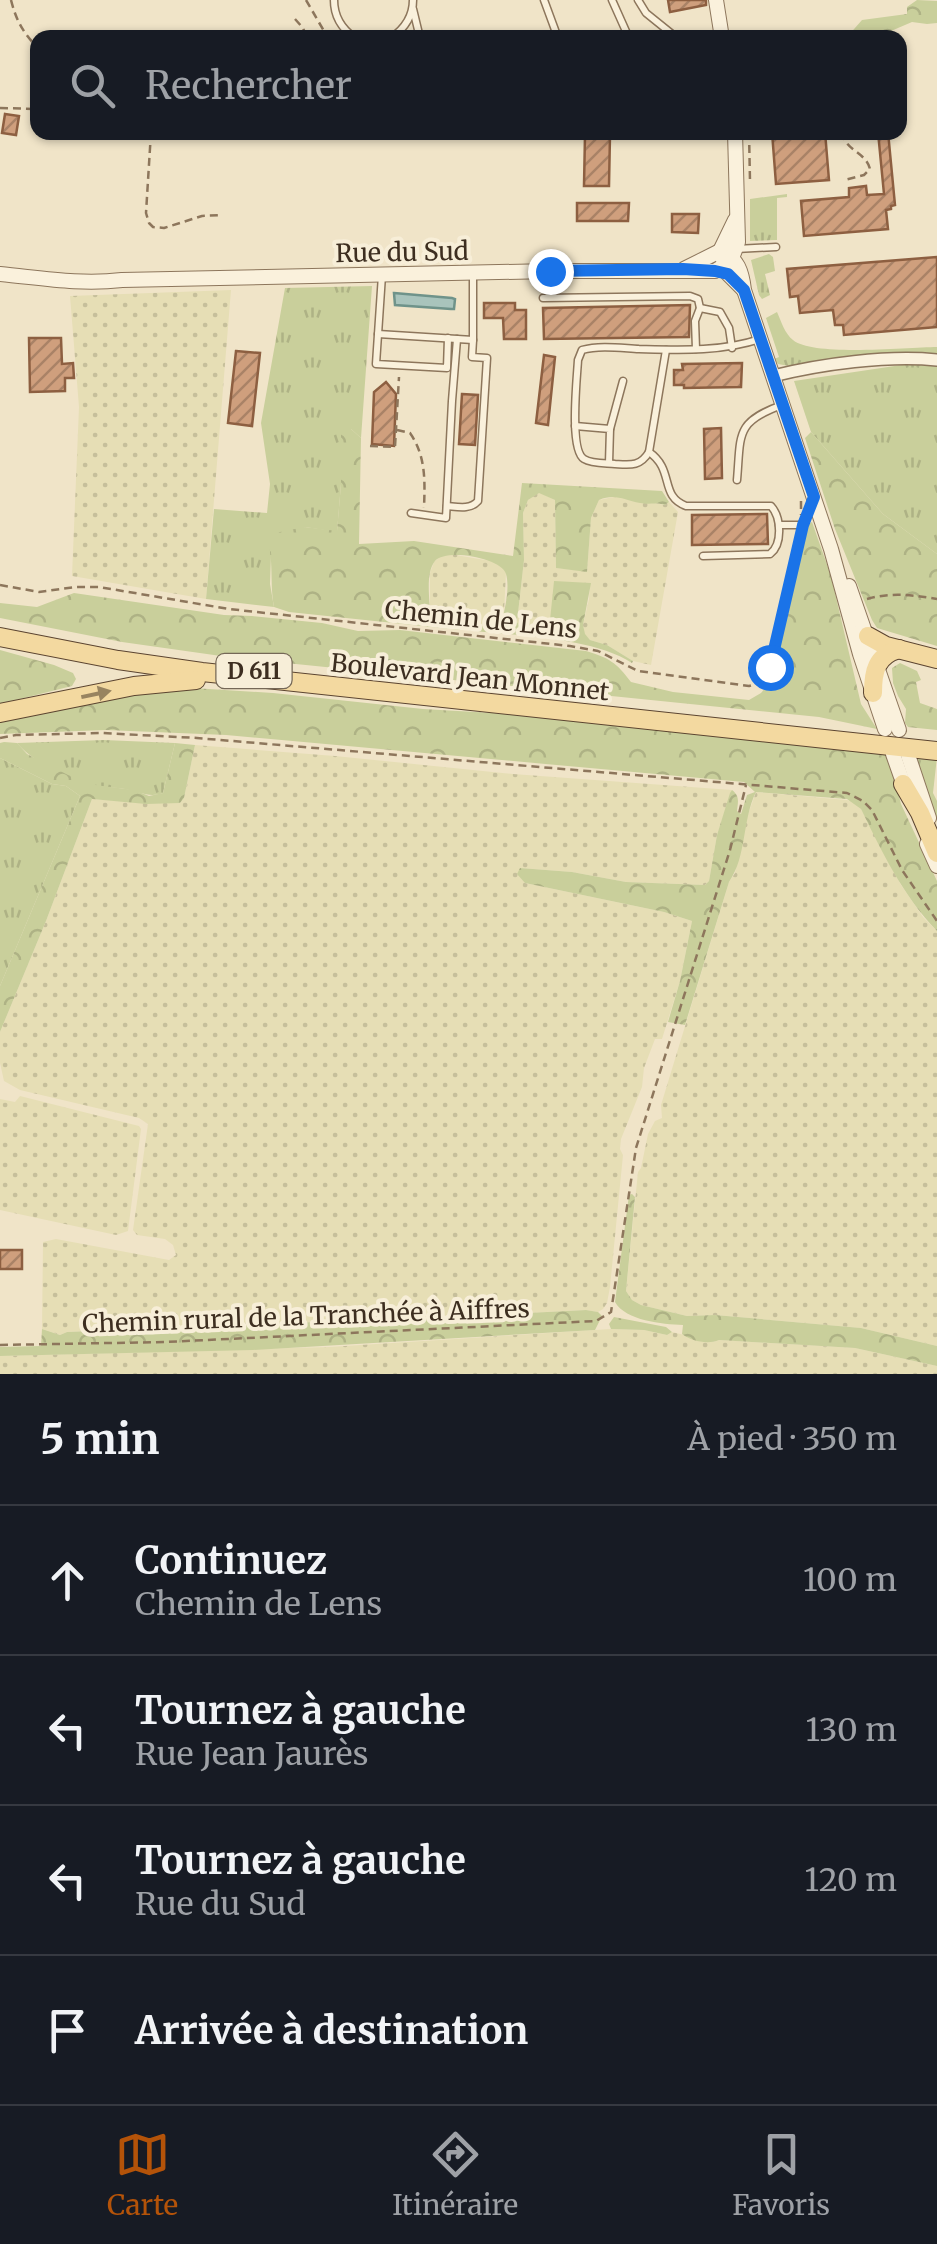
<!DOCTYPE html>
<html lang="fr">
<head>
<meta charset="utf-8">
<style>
  :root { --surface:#171b24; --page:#20242c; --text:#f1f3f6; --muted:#9ea1a6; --line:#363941; --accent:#b45309 }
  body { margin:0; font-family:Merriweather,serif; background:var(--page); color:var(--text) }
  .stop { position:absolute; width:30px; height:30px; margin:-22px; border:8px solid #1a73e8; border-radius:50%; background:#fff }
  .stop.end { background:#1a73e8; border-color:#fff; box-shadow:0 2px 10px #0008 }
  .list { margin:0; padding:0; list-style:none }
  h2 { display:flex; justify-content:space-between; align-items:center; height:130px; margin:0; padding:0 40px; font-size:42px }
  h2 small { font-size:32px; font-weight:400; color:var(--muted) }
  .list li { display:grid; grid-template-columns:65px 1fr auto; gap:30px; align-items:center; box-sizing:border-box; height:150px; padding:0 40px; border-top:2px solid var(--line) }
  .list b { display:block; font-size:38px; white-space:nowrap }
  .list p { margin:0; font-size:32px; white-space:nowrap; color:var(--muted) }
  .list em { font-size:32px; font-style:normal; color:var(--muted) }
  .icon { flex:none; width:55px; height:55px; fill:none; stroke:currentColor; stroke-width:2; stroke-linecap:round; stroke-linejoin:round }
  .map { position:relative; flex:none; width:937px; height:1374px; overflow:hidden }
  .search { position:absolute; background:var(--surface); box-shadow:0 2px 8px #0004; left:30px; right:30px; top:30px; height:110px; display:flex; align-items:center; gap:25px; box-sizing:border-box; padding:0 35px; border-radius:20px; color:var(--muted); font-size:38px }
  .sheet { height:730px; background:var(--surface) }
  nav { display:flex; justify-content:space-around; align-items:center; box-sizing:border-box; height:140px; border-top:2px solid var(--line); background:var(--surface); font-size:28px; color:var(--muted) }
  nav a { display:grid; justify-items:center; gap:5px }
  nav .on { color:var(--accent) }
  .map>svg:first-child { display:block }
  .farmland { fill:url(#farmland-dots) }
  .grass { fill:url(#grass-tufts) }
  .forest { fill:url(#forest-crowns) }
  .water { fill:#a9c4bc; stroke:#6f938a; stroke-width:2.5 }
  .building { fill:url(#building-hatch); stroke:#8d5f41; stroke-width:2.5 }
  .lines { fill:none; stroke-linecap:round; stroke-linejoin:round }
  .service-casing { stroke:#8d765c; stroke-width:9 }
  .minor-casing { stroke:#8d765c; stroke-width:14 }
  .tertiary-casing { stroke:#8d765c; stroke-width:16 }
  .primary-casing { stroke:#5b4430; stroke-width:20 }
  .path { stroke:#8d765c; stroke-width:2.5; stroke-dasharray:8 5; stroke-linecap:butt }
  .service { stroke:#faf1dc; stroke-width:6 }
  .minor { stroke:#faf1dc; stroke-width:11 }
  .tertiary { stroke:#faf1dc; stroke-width:14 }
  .primary { stroke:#f3d9a0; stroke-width:18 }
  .oneway { fill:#988460 }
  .route { stroke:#1a73e8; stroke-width:12 }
  .labels { text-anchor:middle; stroke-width:8; stroke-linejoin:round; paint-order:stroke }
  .shield { fill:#f7eed8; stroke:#756857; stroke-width:2.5 }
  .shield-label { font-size:22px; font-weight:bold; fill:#3d2e20 }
  .street-label { font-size:25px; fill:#3d2e20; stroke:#f7eed8 }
</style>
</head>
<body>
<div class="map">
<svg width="937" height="1374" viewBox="0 0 937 1374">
  <defs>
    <pattern id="farmland-dots" width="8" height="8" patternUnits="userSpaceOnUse" patternTransform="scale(2.5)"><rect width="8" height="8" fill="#e6deb5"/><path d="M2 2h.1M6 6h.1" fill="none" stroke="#c6bf9b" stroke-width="1.8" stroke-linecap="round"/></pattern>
    <pattern id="grass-tufts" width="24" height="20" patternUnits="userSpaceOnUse" patternTransform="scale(2.5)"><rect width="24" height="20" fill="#c9cf9b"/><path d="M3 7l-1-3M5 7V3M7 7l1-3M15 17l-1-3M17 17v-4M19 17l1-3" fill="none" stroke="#aeb285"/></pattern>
    <pattern id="forest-crowns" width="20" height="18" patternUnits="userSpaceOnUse" patternTransform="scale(2.5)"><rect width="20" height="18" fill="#c9cf9b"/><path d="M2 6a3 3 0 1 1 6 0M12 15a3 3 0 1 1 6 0" fill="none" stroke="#aeb285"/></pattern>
    <pattern id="building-hatch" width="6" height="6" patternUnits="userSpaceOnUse" patternTransform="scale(2.5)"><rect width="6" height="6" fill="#cf9f7d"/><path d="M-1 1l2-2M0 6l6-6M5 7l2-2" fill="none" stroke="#a98266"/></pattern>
  </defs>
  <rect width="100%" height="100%" fill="#f0e4c8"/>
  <g class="farmland">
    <polygon points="231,290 206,599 72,576 79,407 70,296"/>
    <polygon points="539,492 555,500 556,568 587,571 591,518 599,500 618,496 665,505 669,502 678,512 651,665 633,661 607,645 590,640 584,634 583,625 589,599 590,583 549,630 520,627 517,622 524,560 523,513 528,500"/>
    <polygon points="450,554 491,561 500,564 506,572 504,613 503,621 498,626 492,627 435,620 430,615 430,573 434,562 442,555"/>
    <polygon points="195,745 335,756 513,774 732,790 717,835 709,881 705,885 626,882 572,872 520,868 525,883 664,912 692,921 680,981 662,1039 655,1039 644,1068 642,1087 621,1139 620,1149 623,1155 610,1287 607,1303 603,1309 598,1312 585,1310 340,1323 294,1322 120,1329 67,1332 60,1335 42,1329 43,1242 56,1239 169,1260 176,1255 173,1245 165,1239 137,1235 133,1230 148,1124 139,1118 20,1090 4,1081 0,1063 0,1032 46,921 92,799 180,803 184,798"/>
    <polygon points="756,792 847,800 854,802 861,809 901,885 923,917 937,931 937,1346 861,1328 715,1315 687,1316 641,1305 632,1300 626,1291 638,1172 641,1168 648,1134 655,1121 662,1118 661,1105 729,882 735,873 746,820"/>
    <polygon points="20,1096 139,1126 141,1129 128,1231 116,1235 0,1210 0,1099 15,1102"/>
    <polygon points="611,1329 644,1330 667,1335 672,1332 713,1342 719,1340 855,1348 937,1366 937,1374 0,1374 0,1356 329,1347"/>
  </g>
  <g class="grass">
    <polygon points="787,194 787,197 777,198 777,240 750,241 750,199"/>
    <polygon points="769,254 773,257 775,271 765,274 770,295 762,299 759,295 751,260"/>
    <polygon points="372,286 361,438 351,429 341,484 337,532 305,527 271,555 270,584 274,607 206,599 214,509 267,513 270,484 261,423 285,288"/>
    <path d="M777 312C781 321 785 334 793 340 813 357 908 347 937 347V355H868L789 366 778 364 774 359 779 357 766 318Z"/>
    <polygon points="908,364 937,365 937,554 883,514 811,432 794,381"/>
    <path d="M104 740 175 743 163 793C149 798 140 792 125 789 115 787 104 788 93 785 68 778 34 763 17 743Z"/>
    <polygon points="913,755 937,757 933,793 937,801 937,820"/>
    <polygon points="0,758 52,784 66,786 80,796 0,986"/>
  </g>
  <g class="forest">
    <polygon points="917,0 937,1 937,23 927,24 912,22 884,34 881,37 847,37 862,20 907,14 907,7"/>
    <path d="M341 429H351L361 438 359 544 414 541 513 556 522 483 662 491 669 502 665 505C655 502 650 505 640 503 624 500 615 493 599 500L591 518 587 572 556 568 555 500 539 493 528 500 523 513 524 560 517 622 520 627 549 630 554 581 591 583 583 625 585 634 590 640 607 645 633 661 632 663C592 637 515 636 467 630L465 624 492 627 502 621C505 608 510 588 506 574 502 558 446 548 435 561 425 573 430 600 430 615L435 620 460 623V630L289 612 274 607C271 591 272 577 271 561 270 551 269 544 270 534L305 527 337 531 341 484Z"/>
    <polygon points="811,432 883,514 937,554 937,646 877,628 872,620 835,529 805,438"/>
    <path d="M812 522 831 576 861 704 877 729 819 717 228 657 122 642 0 618V603L37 607 74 593 224 615 252 616 322 623 358 631 400 630 586 651C609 658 616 662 631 682L673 692 749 700 761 693 773 679 806 525Z"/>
    <polygon points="0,650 54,665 73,673 76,679 72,686 0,704"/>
    <polygon points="900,663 917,671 921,680 916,682 920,703 937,709 937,730 908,727 905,723 906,709 898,696 893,683 892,668"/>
    <path d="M193 688 273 693 423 709 526 715 888 752 901 804 937 881V931C903 896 882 852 861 809L847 799 756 792C742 820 747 856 729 882L685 1025 668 1022 680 981 692 921 664 912 525 883 517 874 520 868 572 872 626 882 705 885 709 881 717 835 730 793 732 790C740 796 738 802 737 811L741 814 747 795 755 792 744 782 226 735 106 730 0 734V720L146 692Z"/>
    <polygon points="4,742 17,743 27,754 68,775 95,785 134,790 149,796 163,793 175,743 195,745 184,798 180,803 146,804 92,799 46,921 0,1032 0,986 80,796 66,786 52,784 0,758 0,743"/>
    <path d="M632 1194 635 1197 626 1291 632 1300 641 1305 687 1316 715 1315 861 1328 937 1346V1366L855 1348 719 1340C708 1345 691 1341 682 1334L683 1325C662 1324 626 1321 615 1302L629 1195Z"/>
    <polygon points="586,1310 598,1312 602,1316 595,1330 253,1350 0,1356 0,1347 41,1346 42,1329 60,1335 67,1332 294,1322 340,1323"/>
    <polygon points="614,1317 666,1327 672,1332 667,1335 644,1330 611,1329 609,1324"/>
  </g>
  <polygon class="water" points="394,293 452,298 455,299 454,309 451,309 395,305"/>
  <g class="building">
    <polygon points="668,0 706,0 706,5 670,12"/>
    <polygon points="5,114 19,116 16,135 2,133"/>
    <polygon points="772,132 825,132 829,180 776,184"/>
    <polygon points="878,132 888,132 895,205 891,206 891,209 886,210 888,229 804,236 801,201 849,197 849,188 866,186 867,195 884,194"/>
    <polygon points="585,135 610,135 609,186 584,186"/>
    <polygon points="577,203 629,203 628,221 577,221"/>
    <polygon points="672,214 699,214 698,233 672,232"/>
    <polygon points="937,257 937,327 844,335 843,325 835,325 833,310 800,313 798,296 790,297 787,269"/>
    <polygon points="484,303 515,303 515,310 526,310 526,339 504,339 503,318 484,318"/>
    <polygon points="690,305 689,337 544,339 543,308"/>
    <polygon points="29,338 61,338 62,364 73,363 74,378 65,378 65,391 30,392"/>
    <polygon points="236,351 260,353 252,426 228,423"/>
    <polygon points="544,355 555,357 548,425 536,423"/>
    <polygon points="742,363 741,387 684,388 684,385 674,385 674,370 683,370 682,364"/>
    <polygon points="386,382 396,394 394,446 372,444 374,392"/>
    <polygon points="462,394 478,395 475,445 459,444"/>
    <polygon points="721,428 722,478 705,479 704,429"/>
    <polygon points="767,514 768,544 692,545 692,515"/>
    <rect x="0" y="1250" width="22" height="19"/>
  </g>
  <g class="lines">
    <g class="service-casing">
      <g id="service">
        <path d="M334 0C334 17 342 29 355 38"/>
        <polyline points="544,0 558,38"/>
        <polyline points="612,0 629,38"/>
        <polyline points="638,0 646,13 677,38"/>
        <polyline points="413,9 420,38"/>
        <path d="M391 38C404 29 413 17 413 0"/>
        <polyline points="736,249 776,247"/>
        <polyline points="382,275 376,364 447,368 448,338"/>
        <polyline points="543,298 690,296 698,299 700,308"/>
        <polyline points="378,334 473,340 473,273"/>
        <polyline points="696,349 695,321 700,308 720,312 729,328 732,348"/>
        <path d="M666 350 649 452C675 470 659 496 686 506H771C781 517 783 544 770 554L703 556"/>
        <polyline points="575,426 610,429 609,463"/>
        <polyline points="610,429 623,381"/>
        <path d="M649 452C640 467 630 465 615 464 606 463 592 464 584 459 569 450 577 378 578 360L582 350C600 345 620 348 639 349 679 350 721 352 760 339"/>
        <path d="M737 480C741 434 735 422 782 405"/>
        <path d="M447 506C458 507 470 510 478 501L487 358 472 357 473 340"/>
        <polyline points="411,513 446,518 452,401 457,339"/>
        <polyline points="779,525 803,525"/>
      </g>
    </g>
    <g class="minor-casing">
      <path id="minor" d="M773 376C821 364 887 355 937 360"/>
    </g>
    <g class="tertiary-casing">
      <g id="tertiary">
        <polyline points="716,0 722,38"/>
        <polyline points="735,220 720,251 728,274 743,289"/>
        <path d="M720 251C738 258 742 272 744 290L831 549 860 654 885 729"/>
        <polyline points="684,269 720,251"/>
        <path d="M0 274C42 278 80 285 122 280L550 271H715L731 261 738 242 735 132"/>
        <polyline points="849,586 899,730"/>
        <polyline points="893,754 906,791"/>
        <polyline points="908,755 929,818"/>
        <polyline points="927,844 937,866"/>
      </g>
    </g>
    <g class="primary-casing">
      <g id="primary">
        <polyline points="868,636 886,646 937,659"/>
        <polyline points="0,637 118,660 202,672 937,751"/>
        <path d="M873 693C873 671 876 656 899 649"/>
        <polyline points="0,713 134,686 196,680"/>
        <polyline points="903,784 920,813 937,853"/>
      </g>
    </g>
    <g class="path">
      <path d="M11 0C16 20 23 33 38 48"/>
      <polyline points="306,0 328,38"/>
      <polyline points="295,19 303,28 307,38"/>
      <path d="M186 38C204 28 220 35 239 38"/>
      <polyline points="0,108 38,109"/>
      <polyline points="900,109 904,116"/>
      <polyline points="151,132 146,213 149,223 153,227 164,228 202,216 222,215"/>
      <polyline points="749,132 750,181"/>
      <path d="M842 132C845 151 866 152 870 169L864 175 845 180"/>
      <path d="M397 430 410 433C426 456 425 481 424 508"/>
      <polyline points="370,446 395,447 399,377"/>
      <polyline points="801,501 801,515"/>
      <polyline points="0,585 39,592 76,587 99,587 229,609 570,646 598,651 638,671 749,686 760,683 770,667 801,533"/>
      <path d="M867 599C892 592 912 595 937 599"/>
      <polyline points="0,738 16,735 102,733 197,738 847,793 863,801 872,810 902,870 937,921"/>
      <polyline points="0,1345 166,1342 596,1321 611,1312 636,1148 730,850 746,785"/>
    </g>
    <use href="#service" class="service"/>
    <use href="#minor" class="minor"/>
    <use href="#tertiary" class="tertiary"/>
    <use href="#primary" class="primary"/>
  </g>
  <defs><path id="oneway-solid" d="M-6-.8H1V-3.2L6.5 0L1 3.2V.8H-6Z" transform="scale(2.5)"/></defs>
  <use class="oneway" href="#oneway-solid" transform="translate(96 694) rotate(-12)"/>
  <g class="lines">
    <polyline class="route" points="550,271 683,269 715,271 728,274 744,290 814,497 803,525 770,667"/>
  </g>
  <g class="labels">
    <rect class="shield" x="216.5" y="654" width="75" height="34" rx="8"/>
    <g class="shield-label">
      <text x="254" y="679">D 611</text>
    </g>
    <g class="street-label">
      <text transform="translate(402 252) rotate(-1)" y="9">Rue du Sud</text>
      <text transform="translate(481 619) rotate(6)" y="9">Chemin de Lens</text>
      <text transform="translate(470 677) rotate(6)" y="9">Boulevard Jean Monnet</text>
      <text transform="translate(306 1316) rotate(-2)" y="9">Chemin rural de la Tranchée à Aiffres</text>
    </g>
  </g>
</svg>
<div class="stop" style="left:770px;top:667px"></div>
<div class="stop end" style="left:550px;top:271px"></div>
<div class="search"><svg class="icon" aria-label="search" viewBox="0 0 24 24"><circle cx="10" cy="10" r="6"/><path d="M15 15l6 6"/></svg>Rechercher</div>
</div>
<section class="sheet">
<h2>5 min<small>À pied · 350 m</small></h2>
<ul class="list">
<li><svg class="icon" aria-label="ahead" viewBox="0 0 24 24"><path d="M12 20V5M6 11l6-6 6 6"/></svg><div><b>Continuez</b><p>Chemin de Lens</p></div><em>100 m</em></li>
<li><svg class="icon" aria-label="left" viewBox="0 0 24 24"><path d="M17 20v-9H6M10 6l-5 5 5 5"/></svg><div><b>Tournez à gauche</b><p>Rue Jean Jaurès</p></div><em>130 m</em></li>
<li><svg class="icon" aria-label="left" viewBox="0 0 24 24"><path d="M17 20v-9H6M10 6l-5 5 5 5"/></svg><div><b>Tournez à gauche</b><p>Rue du Sud</p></div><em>120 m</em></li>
<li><svg class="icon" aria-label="arrive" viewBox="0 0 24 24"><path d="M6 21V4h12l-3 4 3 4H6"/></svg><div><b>Arrivée à destination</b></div></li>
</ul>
</section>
<nav>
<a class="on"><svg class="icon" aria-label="map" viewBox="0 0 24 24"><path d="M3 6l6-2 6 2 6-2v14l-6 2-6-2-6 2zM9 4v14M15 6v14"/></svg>Carte</a>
<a><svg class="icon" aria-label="directions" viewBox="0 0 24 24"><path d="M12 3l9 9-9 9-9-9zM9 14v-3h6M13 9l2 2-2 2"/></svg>Itinéraire</a>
<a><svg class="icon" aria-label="saved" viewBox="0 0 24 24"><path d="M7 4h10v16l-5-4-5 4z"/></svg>Favoris</a>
</nav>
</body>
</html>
